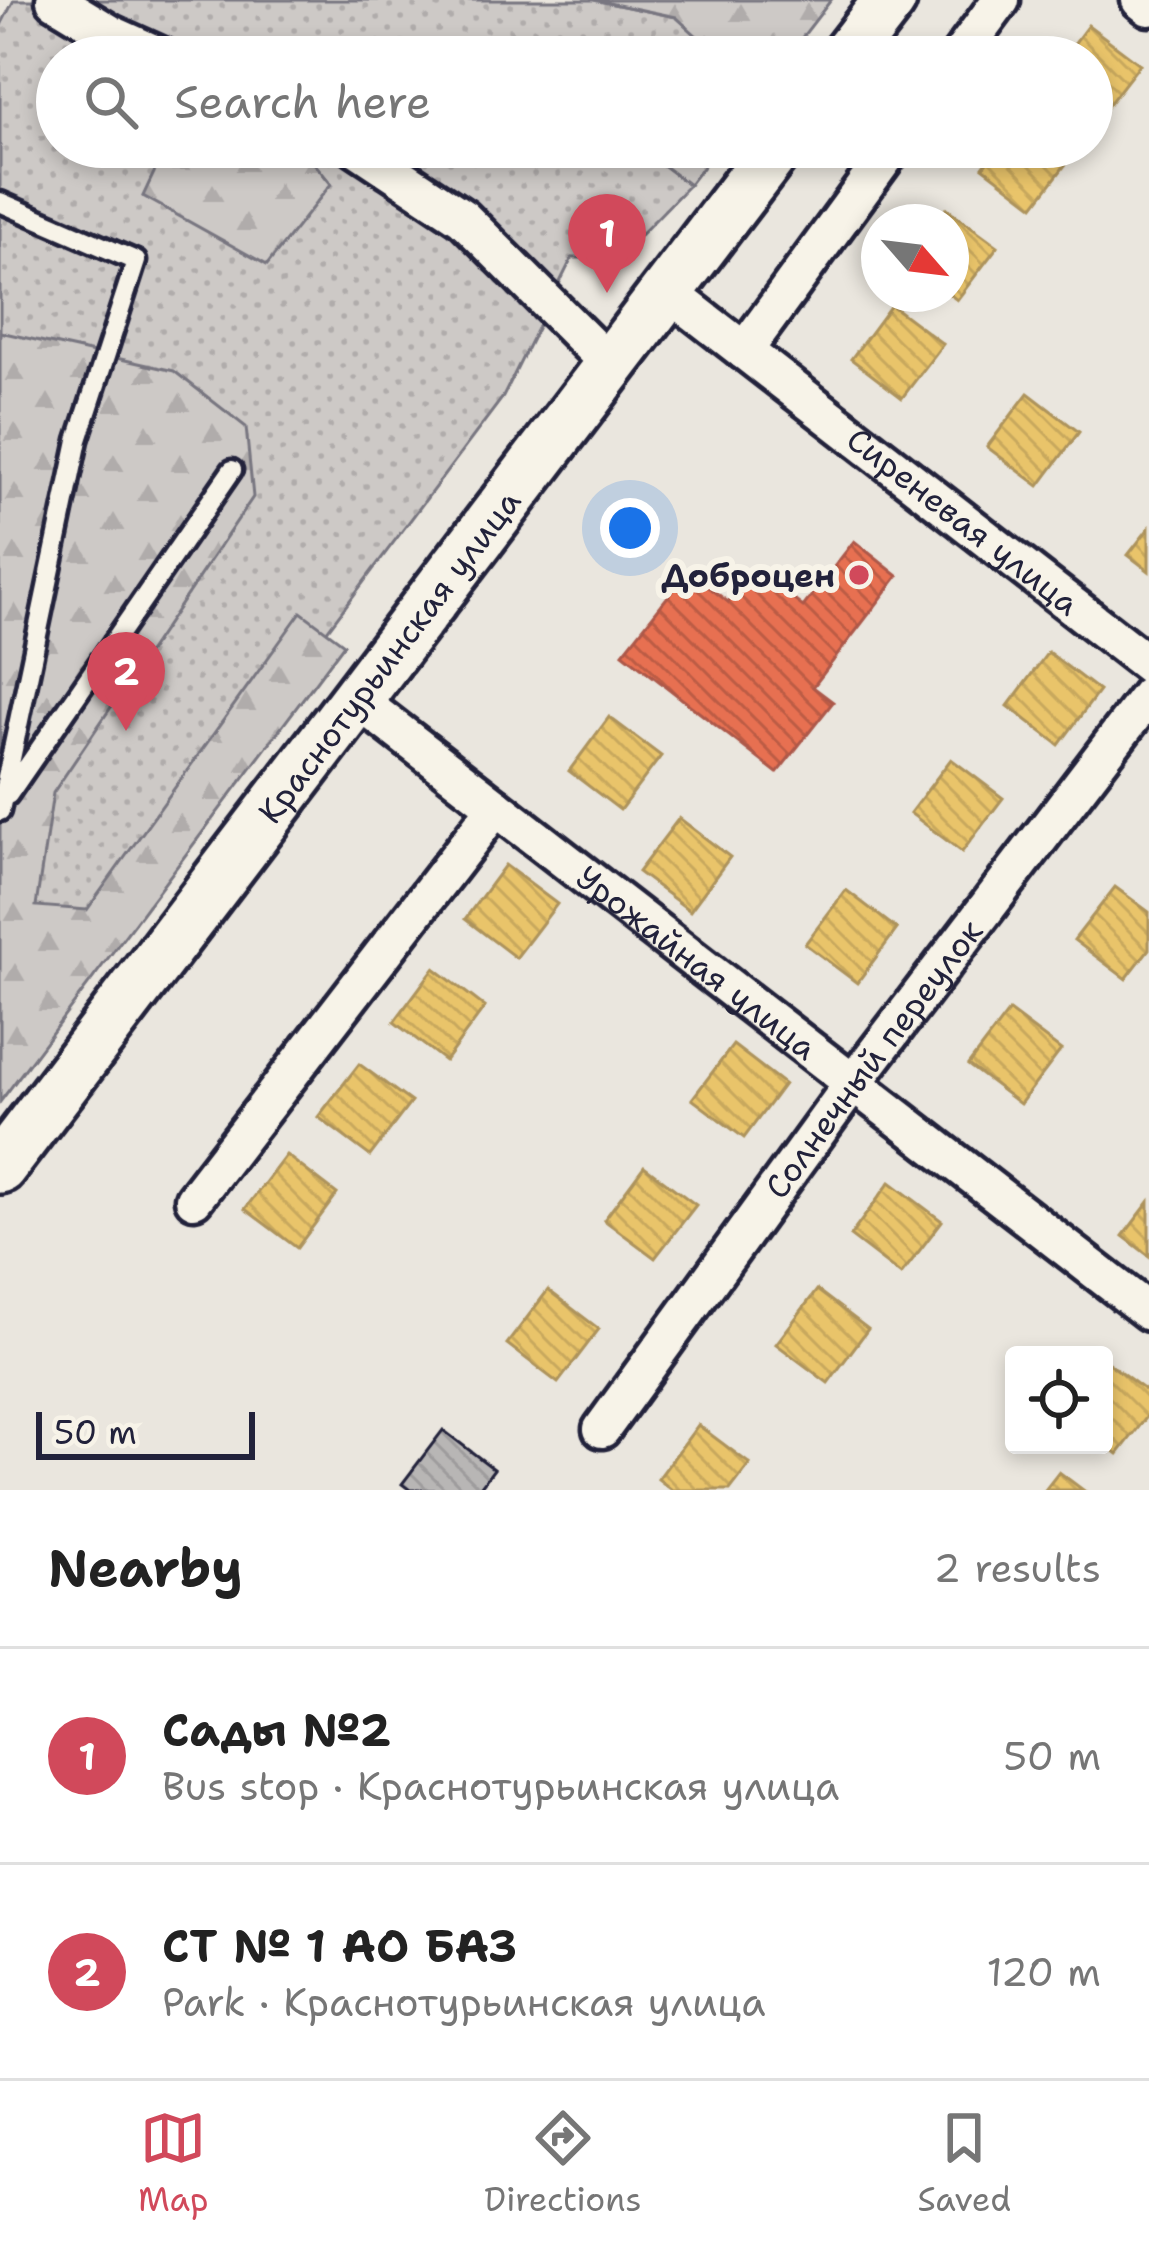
<!DOCTYPE html>
<html lang="en">
<head>
<meta charset="utf-8">
<style>
  :root { --surface:#fff; --page:#f6f6f6; --text:#222; --muted:#767676; --line:#e0e0e0; --accent:#d1495b }
  body { margin:0; font-family:"Shantell Sans",sans-serif; background:var(--page); color:var(--text) }
  .controls { position:absolute; right:36px; bottom:36px; display:grid; overflow:hidden; border-radius:12px; box-shadow:0 6px 18px #0003 }
  .controls button { width:108px; height:108px; display:grid; place-items:center; padding:0; border:0; border-bottom:3px solid var(--line); background:var(--surface); color:var(--text); font:60px sans-serif }
  .compass { position:absolute; left:861px; top:204px; width:108px; height:108px; border-radius:50%; background:var(--surface); box-shadow:0 6px 18px #0003; rotate:118deg }
  .scale { position:absolute; left:36px; bottom:30px; width:219px; box-sizing:border-box; padding-left:12px; border:6px solid #22223b; border-top:0; font-size:33px; line-height:42px; white-space:nowrap; color:#22223b; -webkit-text-stroke:9px #f7f3e8; paint-order:stroke }
  .you { position:absolute; left:630px; top:528px; width:42px; height:42px; margin:-30px; border:9px solid #fff; border-radius:50%; background:#1a73e8; box-shadow:0 0 0 18px #1a73e833 }
  .badge { display:grid; place-items:center; width:78px; height:78px; border-radius:50%; background:var(--accent); color:#fff; font-size:39px; font-weight:700 }
  .pin { position:absolute; translate:-50% -99px; filter:drop-shadow(0 3px 6px #0008) }
  .pin::after { content:''; position:absolute; top:63px; width:42px; height:36px; background:inherit; clip-path:polygon(0 0,100% 0,50% 100%) }
  .list { margin:0; padding:0; list-style:none }
  h2 { display:flex; justify-content:space-between; align-items:center; height:156px; margin:0; padding:0 48px; font-size:51px }
  h2 small { font-size:39px; font-weight:400; color:var(--muted) }
  .list li { display:grid; grid-template-columns:78px 1fr auto; gap:36px; align-items:center; box-sizing:border-box; height:216px; padding:0 48px; border-top:3px solid var(--line) }
  .list b { display:block; font-size:45px; white-space:nowrap }
  .list p { margin:0; font-size:39px; white-space:nowrap; color:var(--muted) }
  .list em { font-size:39px; font-style:normal; color:var(--muted) }
  .icon { flex:none; width:66px; height:66px; fill:none; stroke:currentColor; stroke-width:2; stroke-linecap:round; stroke-linejoin:round }
  .map { position:relative; flex:none; width:1149px; height:1490px; overflow:hidden }
  .search { position:absolute; background:var(--surface); box-shadow:0 6px 18px #0003; left:36px; right:36px; top:36px; height:132px; display:flex; align-items:center; gap:30px; box-sizing:border-box; padding:0 42px; border-radius:66px; color:var(--muted); font-size:45px }
  .sheet { height:588px; background:var(--surface) }
  nav { display:flex; justify-content:space-around; align-items:center; box-sizing:border-box; height:168px; border-top:3px solid var(--line); background:var(--surface); font-size:33px; color:var(--muted) }
  nav a { display:grid; justify-items:center; gap:6px }
  nav .on { color:var(--accent) }
  .map>svg:first-child { display:block }
  .grass { fill:url(#grass-dots); stroke:#787680; stroke-width:3 }
  .forest { fill:url(#forest-firs); stroke:#787680; stroke-width:3 }
  .homes { fill:url(#homes-back-hatch); stroke:#ad935c; stroke-width:3 }
  .shops { fill:url(#shops-back-hatch); stroke:#ac584a; stroke-width:3 }
  .building { fill:url(#building-back-hatch); stroke:#22223b; stroke-width:3 }
  .lines { fill:none; stroke-linecap:round; stroke-linejoin:round }
  .service-casing { stroke:#22223b; stroke-width:27 }
  .minor-casing { stroke:#22223b; stroke-width:45 }
  .secondary-casing { stroke:#22223b; stroke-width:60 }
  .path { stroke:#22223b; stroke-width:6; stroke-dasharray:12 9; stroke-linecap:butt }
  .service { stroke:#f7f3e8; stroke-width:18 }
  .minor { stroke:#f7f3e8; stroke-width:36 }
  .secondary { stroke:#f7f3e8; stroke-width:51 }
  .poi-dot { fill:#d1495b; stroke:#f7f3e8; stroke-width:4.5 }
  .labels { text-anchor:middle; stroke-width:12; stroke-linejoin:round; paint-order:stroke }
  .street-label { font-size:33px; fill:#22223b; stroke:#f7f3e8 }
  .poi-label { font-size:33px; font-weight:bold; fill:#22223b; stroke:#f7f3e8; text-anchor:end }
</style>
</head>
<body>
<div class="map">
<svg width="1149" height="1490" viewBox="0 0 1149 1490">
  <defs>
    <pattern id="grass-dots" width="8" height="8" patternUnits="userSpaceOnUse" patternTransform="scale(3)"><rect width="8" height="8" fill="#cdc9c6"/><path d="M2 2h.1M6 6h.1" fill="none" stroke="#b0acab" stroke-width="1.8" stroke-linecap="round"/></pattern>
    <pattern id="forest-firs" width="22" height="20" patternUnits="userSpaceOnUse" patternTransform="scale(3)"><rect width="22" height="20" fill="#cdc9c6"/><path d="M5 1l3.5 6h-7zM16 11l3.5 6h-7z" fill="#b0acab"/></pattern>
    <pattern id="homes-back-hatch" width="6" height="6" patternUnits="userSpaceOnUse" patternTransform="scale(3)"><rect width="6" height="6" fill="#e9c46a"/><path d="M-1 5l2 2M0 0l6 6M5-1l2 2" fill="none" stroke="#c8a85d"/></pattern>
    <pattern id="shops-back-hatch" width="6" height="6" patternUnits="userSpaceOnUse" patternTransform="scale(3)"><rect width="6" height="6" fill="#e76f51"/><path d="M-1 5l2 2M0 0l6 6M5-1l2 2" fill="none" stroke="#bb5b44"/></pattern>
    <pattern id="building-back-hatch" width="6" height="6" patternUnits="userSpaceOnUse" patternTransform="scale(3)"><rect width="6" height="6" fill="#b8b6b5"/><path d="M-1 5l2 2M0 0l6 6M5-1l2 2" fill="none" stroke="#9e9c9d"/></pattern>
  </defs>
  <rect width="100%" height="100%" fill="#eae6de"/>
  <filter id="ink" filterUnits="userSpaceOnUse"><feTurbulence type="fractalNoise" baseFrequency=".00833" numOctaves="2"/><feDisplacementMap in="SourceGraphic" scale="24" xChannelSelector="R" yChannelSelector="G"/><feConvolveMatrix kernelMatrix="1 2 1 2 8 2 1 2 1" color-interpolation-filters="sRGB"/></filter>
  <g filter="url(#ink)">
    <polygon class="grass" points="14,0 594,0 676,17 720,56 57,57 57,147 166,147 144,196 331,184 301,147 674,147 664,166 689,185 618,258 572,258 503,397 0,1065 0,27"/>
    <g class="forest">
      <polygon points="594,0 831,0 787,57 720,57 676,17"/>
      <polygon points="166,147 301,147 331,184 267,265 143,196"/>
      <polygon points="674,147 718,147 689,185 664,166"/>
      <polygon points="0,332 174,371 246,427 253,497 53,793 36,906 87,910 301,612 344,644 0,1102"/>
    </g>
    <g class="homes">
      <polygon points="1088,25 1140,64 1099,117 1092,112 1092,57 1064,57"/>
      <polygon points="998,147 1068,147 1075,152 1034,206 983,167"/>
      <polygon points="946,208 998,246 957,300 949,294 951,222 935,222"/>
      <polygon points="891,305 943,344 902,398 851,359"/>
      <polygon points="1028,393 1079,432 1039,486 987,447"/>
      <polygon points="1149,528 1149,571 1128,555"/>
      <polygon points="1048,652 1099,691 1059,745 1008,706"/>
      <polygon points="609,717 661,756 620,810 569,771"/>
      <polygon points="951,759 1003,798 962,852 910,813"/>
      <polygon points="679,818 730,857 690,911 638,872"/>
      <polygon points="505,865 557,904 516,958 465,919"/>
      <polygon points="1115,887 1149,912 1149,949 1126,979 1074,940"/>
      <polygon points="846,890 897,929 857,983 805,944"/>
      <polygon points="434,968 485,1007 445,1061 394,1022"/>
      <polygon points="1009,1011 1061,1050 1020,1104 968,1065"/>
      <polygon points="733,1045 784,1084 744,1138 692,1099"/>
      <polygon points="359,1064 411,1102 370,1156 318,1117"/>
      <polygon points="286,1155 337,1194 297,1248 245,1209"/>
      <polygon points="644,1166 696,1205 655,1258 604,1220"/>
      <polygon points="890,1182 942,1221 901,1275 850,1236"/>
      <polygon points="1149,1202 1149,1256 1123,1236"/>
      <polygon points="548,1290 599,1329 558,1383 507,1344"/>
      <polygon points="817,1290 868,1329 828,1383 776,1344"/>
      <polygon points="1107,1362 1149,1393 1149,1414 1118,1454 1104,1443 1104,1366"/>
      <polygon points="698,1425 750,1464 730,1490 672,1490 658,1479"/>
      <polygon points="1059,1472 1083,1490 1045,1490"/>
    </g>
    <polygon class="shops" points="854,541 898,576 813,687 833,702 777,773 623,653 688,571 728,602 754,569 803,607"/>
    <polygon class="building" points="443,1430 494,1469 478,1490 410,1490 402,1484"/>
    <g class="lines">
      <g class="service-casing">
        <g id="service">
          <polyline points="0,202 136,261 78,440 0,811"/>
          <polyline points="8,795 232,470"/>
        </g>
      </g>
      <g class="minor-casing">
        <g id="minor">
          <polyline points="55,0 111,34 162,57"/>
          <polyline points="1140,0 1149,7"/>
          <polyline points="959,57 1001,0"/>
          <polyline points="356,147 463,218 610,365"/>
          <path id="s1" d="M667 291 1149 665"/>
          <polyline points="744,351 893,147"/>
          <path id="s2" d="M355 698 1149 1312"/>
          <polyline points="194,1199 496,807"/>
          <path id="s3" d="M602 1429 853 1083 1149 695"/>
        </g>
      </g>
      <g class="secondary-casing">
        <g id="secondary">
          <polyline points="846,57 890,0"/>
          <path id="s4" d="M0 1167 777 147"/>
        </g>
      </g>
      <polyline class="path" points="796,57 809,40"/>
      <use href="#service" class="service"/>
      <use href="#minor" class="minor"/>
      <use href="#secondary" class="secondary"/>
    </g>
  </g>
  <circle class="poi-dot" cx="859" cy="575" r="12"/>
  <g class="labels">
    <g class="street-label">
      <text dy="12" stroke="none"><textPath href="#s1" startOffset="375">Сиреневая улица</textPath></text>
      <text dy="12" stroke="none"><textPath href="#s4" startOffset="642">Краснотурьинская улица</textPath></text>
      <text dy="12" stroke="none"><textPath href="#s2" startOffset="432">Урожайная улица</textPath></text>
      <text dy="12" stroke="none"><textPath href="#s3" startOffset="459">Солнечный переулок</textPath></text>
    </g>
    <g class="poi-label">
      <text x="835" y="587">Доброцен</text>
    </g>
  </g>
</svg>
<div class="controls">
<button><svg class="icon" aria-label="locate" viewBox="0 0 24 24"><circle cx="12" cy="12" r="6"/><path d="M12 2v4M12 18v4M2 12h4M18 12h4"/></svg></button>
</div>
<svg class="compass" viewBox="-18 -18 36 36"><path d="M0-13l5 13h-10z" fill="#e53935"/><path d="M0 13l5-13h-10z" fill="#767676"/></svg>
<div class="scale">50 m</div>
<div class="you"></div>
<div class="pin badge" style="left:607px;top:293px">1</div>
<div class="pin badge" style="left:126px;top:731px">2</div>
<div class="search"><svg class="icon" aria-label="search" viewBox="0 0 24 24"><circle cx="10" cy="10" r="6"/><path d="M15 15l6 6"/></svg>Search here</div>
</div>
<section class="sheet">
<h2>Nearby<small>2 results</small></h2>
<ul class="list">
<li><span class="badge">1</span><div><b>Сады №2</b><p>Bus stop · Краснотурьинская улица</p></div><em>50 m</em></li>
<li><span class="badge">2</span><div><b>СТ № 1 АО БАЗ</b><p>Park · Краснотурьинская улица</p></div><em>120 m</em></li>
</ul>
</section>
<nav>
<a class="on"><svg class="icon" aria-label="map" viewBox="0 0 24 24"><path d="M3 6l6-2 6 2 6-2v14l-6 2-6-2-6 2zM9 4v14M15 6v14"/></svg>Map</a>
<a><svg class="icon" aria-label="directions" viewBox="0 0 24 24"><path d="M12 3l9 9-9 9-9-9zM9 14v-3h6M13 9l2 2-2 2"/></svg>Directions</a>
<a><svg class="icon" aria-label="saved" viewBox="0 0 24 24"><path d="M7 4h10v16l-5-4-5 4z"/></svg>Saved</a>
</nav>
</body>
</html>
